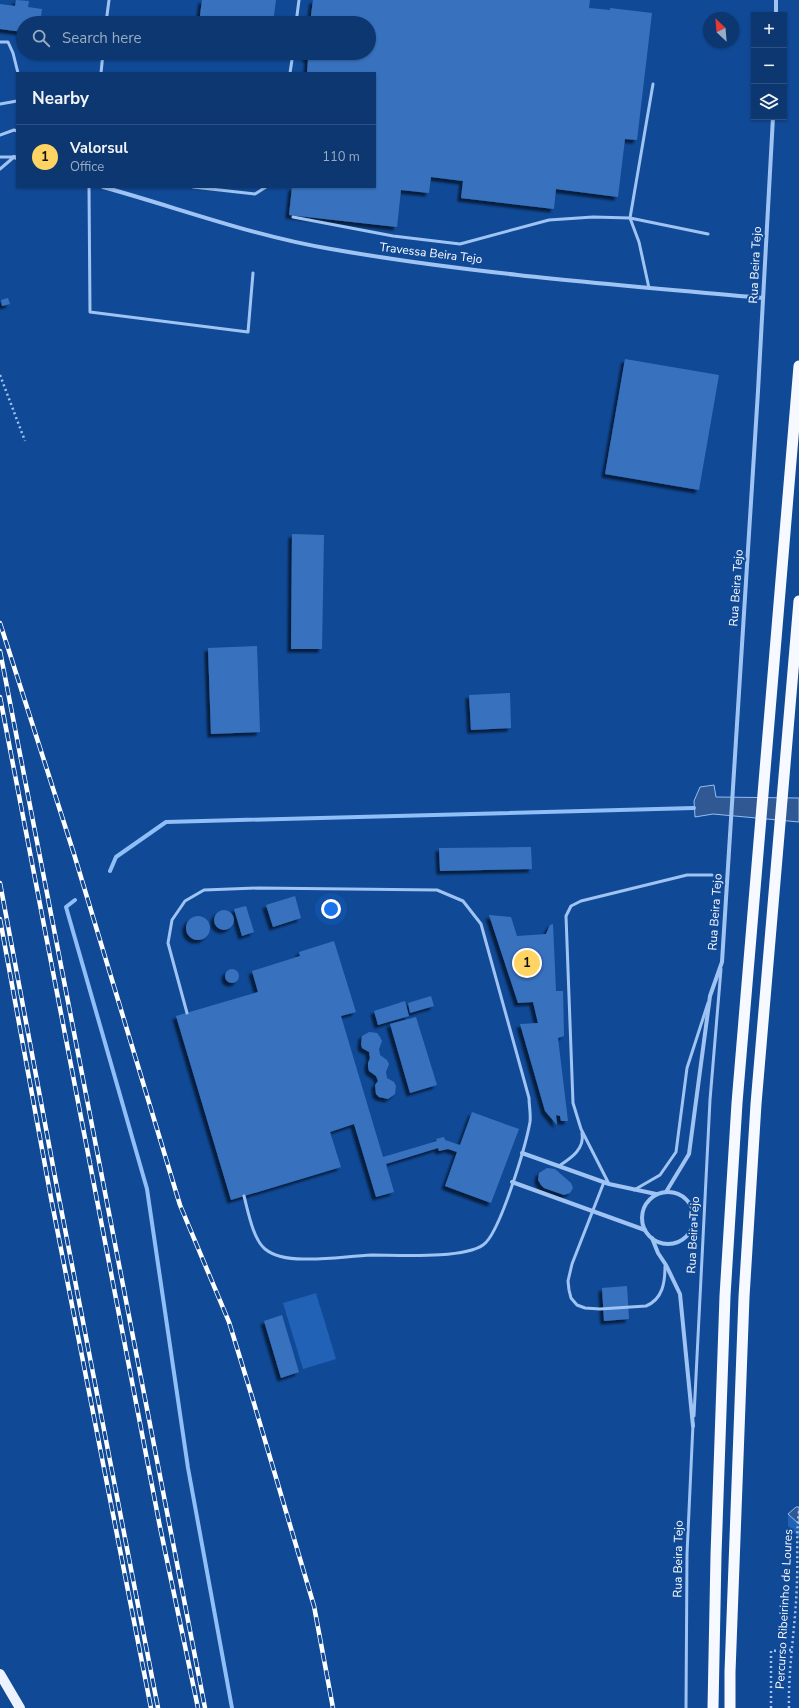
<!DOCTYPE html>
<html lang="en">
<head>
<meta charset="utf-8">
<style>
  :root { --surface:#0c3770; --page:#1a4278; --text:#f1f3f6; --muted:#9aacc3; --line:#2c5183; --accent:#ffd462 }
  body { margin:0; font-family:"Nunito Sans",sans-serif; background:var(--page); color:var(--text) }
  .controls { position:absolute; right:12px; top:12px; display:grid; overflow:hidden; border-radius:0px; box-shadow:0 1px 3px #0004 }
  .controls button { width:36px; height:36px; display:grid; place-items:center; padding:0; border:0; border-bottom:1px solid var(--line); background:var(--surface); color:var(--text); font:20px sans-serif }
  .compass { position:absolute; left:703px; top:12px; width:36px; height:36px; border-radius:50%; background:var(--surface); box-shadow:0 1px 3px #0004; rotate:334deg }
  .you { position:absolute; left:331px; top:909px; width:14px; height:14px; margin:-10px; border:3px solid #fff; border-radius:50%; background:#1a73e8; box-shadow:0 0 0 6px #1a73e833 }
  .badge { display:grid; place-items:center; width:26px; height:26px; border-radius:50%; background:var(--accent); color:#111; font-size:13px; font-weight:700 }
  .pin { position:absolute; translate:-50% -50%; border:2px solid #fff; box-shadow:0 1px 4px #0006 }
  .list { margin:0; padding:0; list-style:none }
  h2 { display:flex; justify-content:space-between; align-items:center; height:52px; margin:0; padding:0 16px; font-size:17px }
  h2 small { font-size:13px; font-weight:400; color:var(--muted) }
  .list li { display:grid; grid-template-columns:26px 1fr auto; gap:12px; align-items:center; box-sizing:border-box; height:64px; padding:0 16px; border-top:1px solid var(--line) }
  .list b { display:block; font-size:15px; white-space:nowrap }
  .list p { margin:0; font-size:13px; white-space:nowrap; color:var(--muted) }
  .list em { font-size:13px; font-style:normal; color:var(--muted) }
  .icon { flex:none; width:22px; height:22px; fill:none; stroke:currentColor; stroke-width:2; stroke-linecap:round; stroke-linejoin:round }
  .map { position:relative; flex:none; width:799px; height:1708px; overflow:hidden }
  .search { position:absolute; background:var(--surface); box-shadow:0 1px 3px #0004; left:16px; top:16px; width:360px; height:44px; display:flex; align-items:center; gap:10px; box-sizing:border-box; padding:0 14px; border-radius:22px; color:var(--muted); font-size:15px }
  .panel { position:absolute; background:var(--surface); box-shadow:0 1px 3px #0004; left:16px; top:72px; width:360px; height:116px; border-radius:0px }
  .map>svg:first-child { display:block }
  .green { fill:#2262b6 }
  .water { fill:#305993; stroke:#90bff8 }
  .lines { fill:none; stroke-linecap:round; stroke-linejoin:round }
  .stream { stroke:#90bff8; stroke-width:4 }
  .building { fill:#3872bf; filter:url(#shadow) }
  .path { stroke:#9fc4f4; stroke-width:2.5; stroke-dasharray:2 3; stroke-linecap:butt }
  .service { stroke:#9fc4f4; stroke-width:3 }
  .minor { stroke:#9fc4f4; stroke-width:4 }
  .primary { stroke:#ecf3ff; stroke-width:10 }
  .trunk { stroke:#f6f9ff; stroke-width:11 }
  .rail-casing { stroke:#fff; stroke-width:4.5 }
  .rail { stroke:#104996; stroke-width:3; stroke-dasharray:9; stroke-linecap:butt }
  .labels { text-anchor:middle; stroke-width:4; stroke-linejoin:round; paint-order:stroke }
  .street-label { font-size:12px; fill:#fff; stroke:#104996 }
</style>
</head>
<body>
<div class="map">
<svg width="799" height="1708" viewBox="0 0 799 1708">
  <defs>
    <filter id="shadow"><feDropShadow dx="-3.5" dy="3.5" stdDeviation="1" flood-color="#0009"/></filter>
  </defs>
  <rect width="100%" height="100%" fill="#104996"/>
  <g class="green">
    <polygon points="316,1293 336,1359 303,1369 283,1303"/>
    <polygon points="796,1507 799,1507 799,1537 788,1526 788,1514"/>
  </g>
  <g class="water">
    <polygon points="714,785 716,797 799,798 799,822 713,814 695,817 694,801 700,787"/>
    <polygon points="796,1507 799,1507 799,1524 788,1514"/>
  </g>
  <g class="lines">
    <g class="stream">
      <polyline points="110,871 116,857 166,822 694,808"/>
      <polyline points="75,900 66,907 147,1189 188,1468 232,1708"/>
    </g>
  </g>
  <g class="building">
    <polygon points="16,0 29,1 28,7 42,9 40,23 23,23 23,32 0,29 0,4 15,6"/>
    <polygon points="202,0 276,0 273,23 199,23"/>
    <polygon points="313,0 590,0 589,8 610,10 610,8 652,13 637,140 625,139 618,197 556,189 554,209 461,198 463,181 431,177 429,193 401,190 397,227 289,215 292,187 375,187 375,73 307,73 308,59 306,59 307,53 369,53 369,23 310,23"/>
    <polygon points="8,298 10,304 2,306 1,300"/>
    <polygon points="625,359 719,375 699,490 605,474"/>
    <polygon points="292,534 324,535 322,649 291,649"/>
    <polygon points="257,646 260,732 211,734 208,648"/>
    <polygon points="510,693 511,728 471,730 469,695"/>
    <polygon points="531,847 532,869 440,871 439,848"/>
    <polygon points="295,896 301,918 273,927 266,905"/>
    <polygon points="246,906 254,932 242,936 234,909"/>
    <circle cx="224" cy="920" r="10"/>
    <polygon points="489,915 511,917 517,936 546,934 550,925 553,924 556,991 563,991 564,1036 558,1038 568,1121 561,1121 560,1116 556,1115 557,1125 545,1111 520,1024 538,1023 533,1002 518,1003"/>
    <circle cx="198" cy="928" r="12"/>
    <polygon points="334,941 356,1012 341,1016 383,1157 437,1141 436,1139 444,1137 445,1140 460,1145 472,1112 519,1129 491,1203 445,1186 457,1152 448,1149 439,1151 438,1148 386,1164 394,1192 376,1197 354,1124 330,1132 341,1167 231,1200 176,1016 258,992 252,971 300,956 299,952"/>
    <circle cx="232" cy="976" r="7"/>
    <polygon points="431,996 434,1006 410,1013 408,1003"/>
    <polygon points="405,1001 409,1016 378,1025 374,1011"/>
    <polygon points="416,1017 437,1085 410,1093 390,1024"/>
    <polygon points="369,1032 377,1033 380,1037 382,1041 379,1049 380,1055 387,1060 389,1064 386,1072 387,1078 394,1082 396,1086 395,1094 388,1099 379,1097 376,1094 375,1085 378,1081 376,1076 369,1071 368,1067 368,1063 370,1058 369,1052 362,1048 361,1044 362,1036"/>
    <polygon points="547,1168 555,1169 571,1183 573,1188 570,1193 564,1195 544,1188 541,1185 538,1180 539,1173"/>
    <polygon points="627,1286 629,1319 604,1321 602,1288"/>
    <polygon points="282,1315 299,1372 281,1378 264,1321"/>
  </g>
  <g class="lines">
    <g class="path">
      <polyline points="0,375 25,441"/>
      <polyline points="771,1708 771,1651 791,1650"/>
      <path d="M789 1708C788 1666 796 1624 797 1581 798 1557 796 1535 799 1511"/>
    </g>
    <g class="service">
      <polyline points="106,23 109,0"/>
      <polyline points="296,23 299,0"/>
      <polyline points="0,42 8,42 13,53 18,73"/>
      <polyline points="101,73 103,53"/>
      <polyline points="290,73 293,53"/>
      <polyline points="0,104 17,101"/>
      <polyline points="0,135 14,130 17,131"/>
      <polyline points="0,157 14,157"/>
      <polyline points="0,169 14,157"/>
      <polyline points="89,187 90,312 248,332 253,273"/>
      <polyline points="193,187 255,194 266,187"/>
      <polyline points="293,217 393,236 460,244 549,220 593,217 630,218 708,234"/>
      <polyline points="649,288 639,242 630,218 653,84"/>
      <path d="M187 1013 168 943 172 920 185 901 204 890 258 888 437 890 463 901 481 924 529 1098C529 1105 531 1114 530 1122 526 1144 500 1234 483 1245 463 1259 398 1255 372 1255 349 1256 326 1260 303 1259 291 1259 275 1257 265 1249 253 1239 248 1211 244 1196"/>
      <path d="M559 1166C571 1158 585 1149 582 1133"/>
      <path d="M604 1182 572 1264 568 1281 569 1290 571 1298 577 1305 585 1308 600 1309 646 1306C663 1299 665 1282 665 1266"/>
      <polyline points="609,1184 581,1129 573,1103 566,916 571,906 581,901 687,875 712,875"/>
      <polyline points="634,1190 660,1175 676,1152 687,1068 708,1003"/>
      <polyline points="694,1416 710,1100 721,969"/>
      <polyline points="686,1708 687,1554 693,1424"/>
    </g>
    <g class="minor">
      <polyline points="776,0 776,15"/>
      <polyline points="14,157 17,158"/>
      <path d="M103 187C179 208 253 236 331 249 473 274 619 285 763 298"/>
      <polyline points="522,1153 609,1184 656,1194"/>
      <polyline points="512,1182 645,1230"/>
      <circle cx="668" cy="1218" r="26"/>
      <polyline points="666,1192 689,1154 710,996 722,962 758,391 773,117"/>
      <polyline points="652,1238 658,1253 666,1265 680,1294 693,1426"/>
    </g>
    <polyline class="primary" points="0,1674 20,1708"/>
    <g class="trunk">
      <polyline points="713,1708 716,1555 725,1296 737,1103 799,366"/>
      <polyline points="730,1708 730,1672 744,1297 756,1104 799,601"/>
    </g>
    <g class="rail-casing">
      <g id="rail">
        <polyline points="0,623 74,854 173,1182 180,1205 229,1322 253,1400 314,1606 333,1708"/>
        <polyline points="0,651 205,1708"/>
        <polyline points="0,697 160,1527 198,1708"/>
        <polyline points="0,883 58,1193 158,1708"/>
        <polyline points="0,919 51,1198 151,1708"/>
      </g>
    </g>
    <use href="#rail" class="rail"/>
  </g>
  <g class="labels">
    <g class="street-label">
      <text transform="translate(431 253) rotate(7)" y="4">Travessa Beira Tejo</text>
      <text transform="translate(755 265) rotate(-87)" y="4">Rua Beira Tejo</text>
      <text transform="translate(736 588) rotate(-86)" y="4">Rua Beira Tejo</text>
      <text transform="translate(715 912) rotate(-86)" y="4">Rua Beira Tejo</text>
      <text transform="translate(693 1235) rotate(-87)" y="4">Rua Beira Tejo</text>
      <text transform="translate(678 1559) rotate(-89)" y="4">Rua Beira Tejo</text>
      <text transform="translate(784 1609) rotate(-87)" y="4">Percurso Ribeirinho de Loures</text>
    </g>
  </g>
</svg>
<div class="controls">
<button>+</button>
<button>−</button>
<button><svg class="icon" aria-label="layers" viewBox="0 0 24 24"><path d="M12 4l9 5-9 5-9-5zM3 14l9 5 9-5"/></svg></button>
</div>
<svg class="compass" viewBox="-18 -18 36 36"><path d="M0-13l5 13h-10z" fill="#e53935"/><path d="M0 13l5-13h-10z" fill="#9aacc3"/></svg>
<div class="you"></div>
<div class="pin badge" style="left:527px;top:963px">1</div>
<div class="search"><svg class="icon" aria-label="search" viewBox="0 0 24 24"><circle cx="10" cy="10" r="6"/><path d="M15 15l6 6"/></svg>Search here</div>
<section class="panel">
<h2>Nearby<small></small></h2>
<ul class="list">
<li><span class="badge">1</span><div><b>Valorsul</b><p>Office</p></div><em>110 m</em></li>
</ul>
</section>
</div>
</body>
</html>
